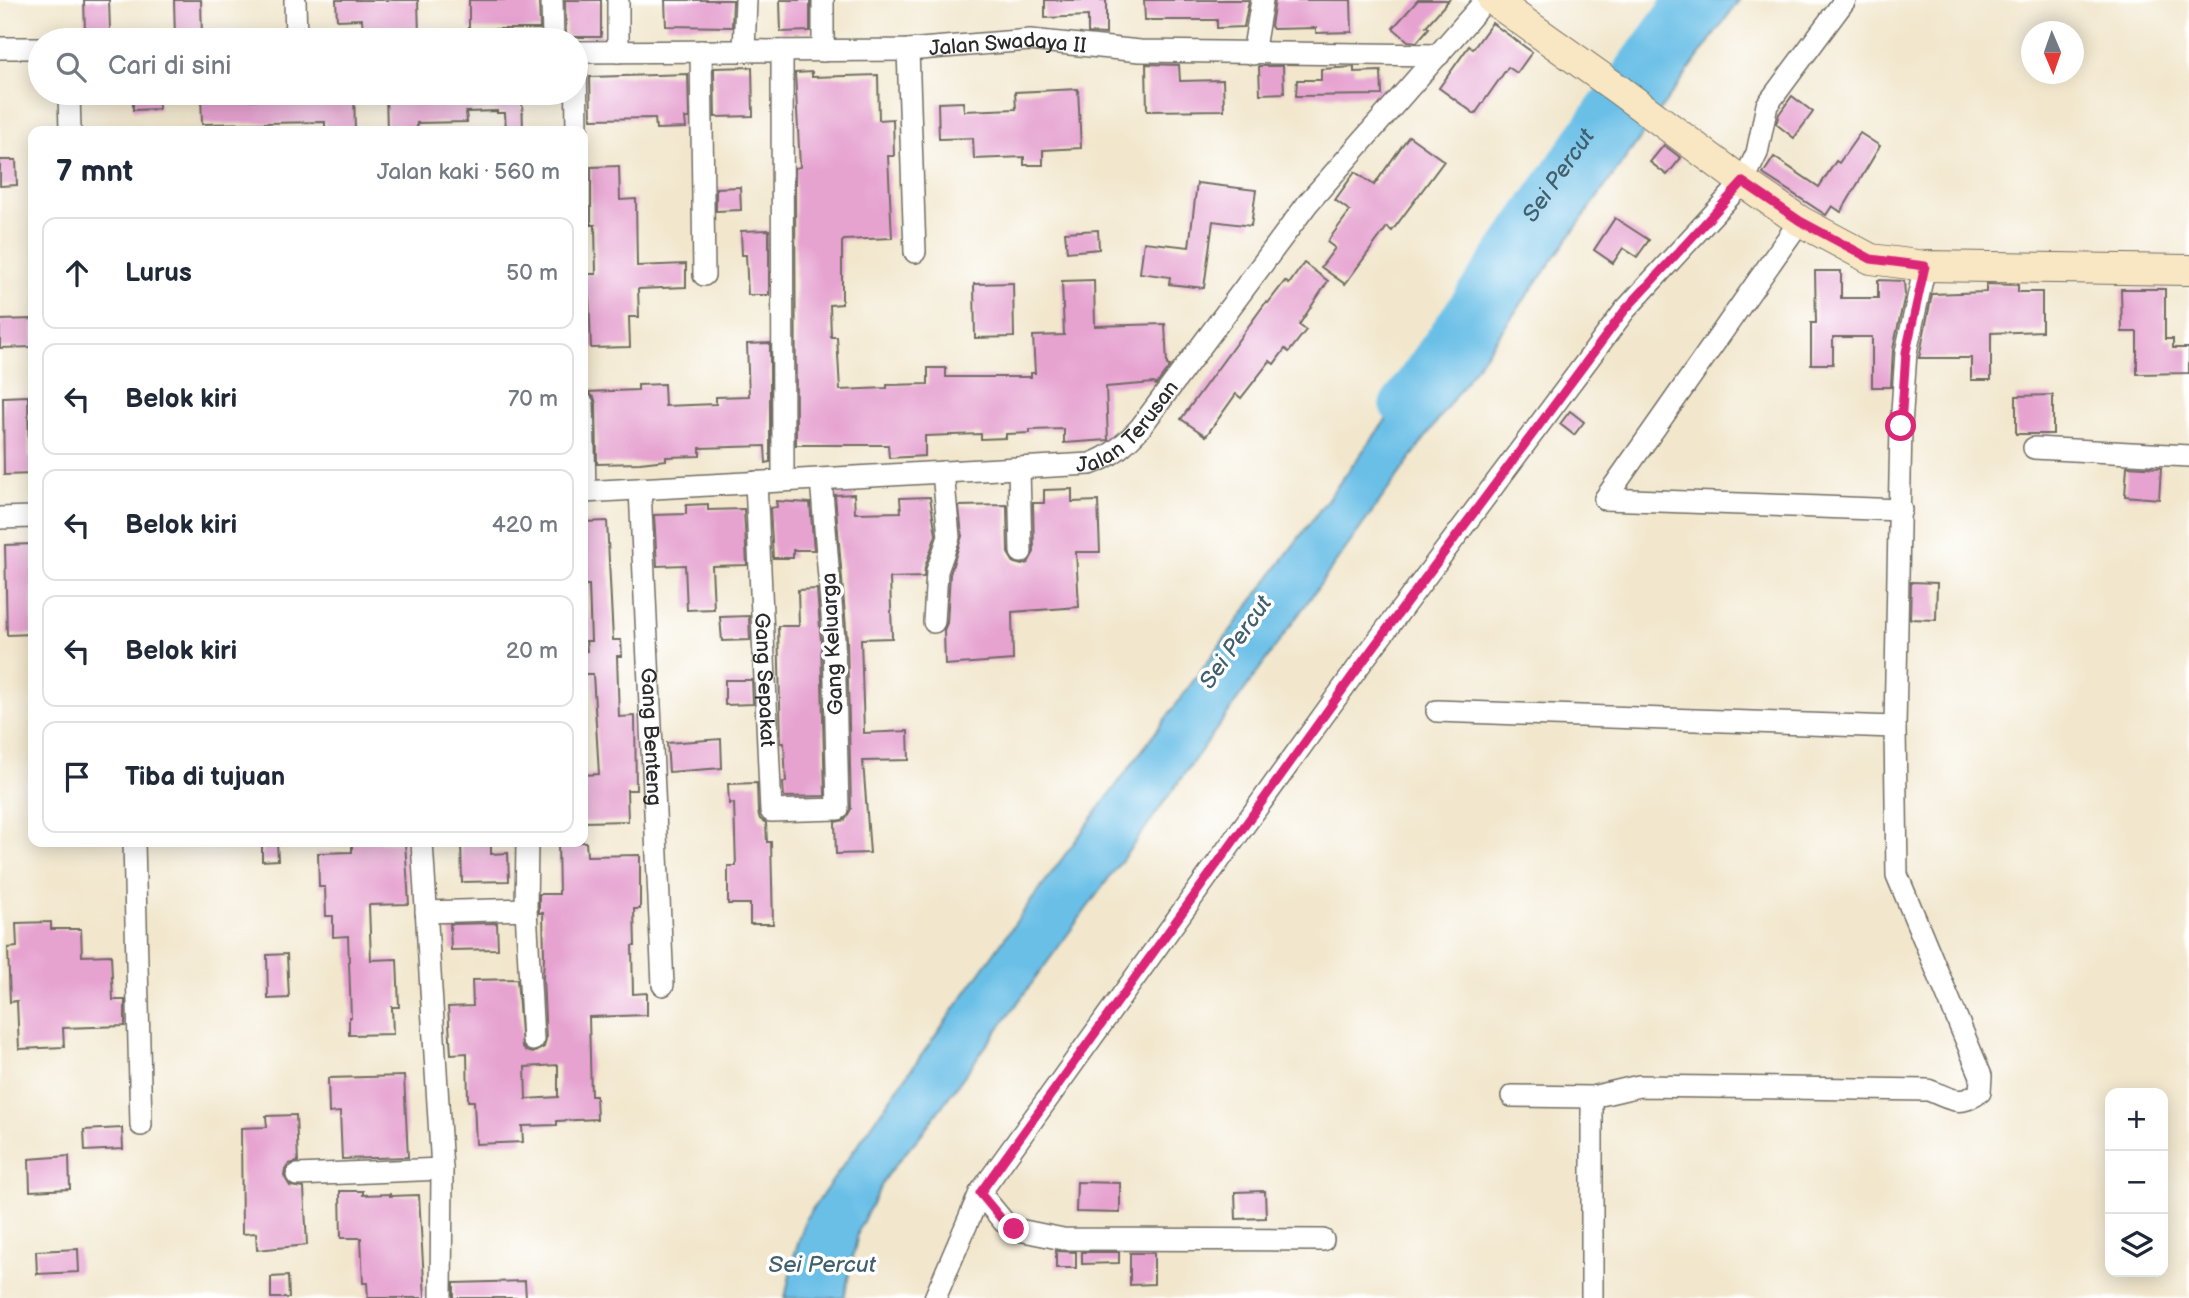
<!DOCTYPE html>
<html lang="id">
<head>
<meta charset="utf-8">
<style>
  :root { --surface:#fff; --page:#f6f6f7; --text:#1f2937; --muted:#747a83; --line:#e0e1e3 }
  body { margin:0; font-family:"Balsamiq Sans",sans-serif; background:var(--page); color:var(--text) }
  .controls { position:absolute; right:21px; bottom:21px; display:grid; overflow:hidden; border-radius:14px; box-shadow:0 4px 18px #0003 }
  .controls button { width:63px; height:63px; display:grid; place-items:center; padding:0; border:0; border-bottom:2px solid var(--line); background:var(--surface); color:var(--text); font:35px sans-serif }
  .compass { position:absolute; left:2021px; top:21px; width:63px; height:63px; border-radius:50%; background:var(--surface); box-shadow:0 4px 18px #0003; rotate:178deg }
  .stop { position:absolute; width:21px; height:21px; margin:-16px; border:5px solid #db2777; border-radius:50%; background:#fff }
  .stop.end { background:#db2777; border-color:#fff; box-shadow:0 2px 7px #0008 }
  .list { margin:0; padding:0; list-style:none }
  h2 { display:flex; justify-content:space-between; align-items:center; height:91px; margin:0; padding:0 28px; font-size:30px }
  h2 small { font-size:23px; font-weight:400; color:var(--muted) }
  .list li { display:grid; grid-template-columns:46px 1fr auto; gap:21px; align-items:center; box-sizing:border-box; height:112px; margin:0 14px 14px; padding:0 14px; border:2px solid var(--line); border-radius:14px }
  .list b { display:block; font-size:26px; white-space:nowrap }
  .list em { font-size:23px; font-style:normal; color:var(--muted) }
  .icon { flex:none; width:38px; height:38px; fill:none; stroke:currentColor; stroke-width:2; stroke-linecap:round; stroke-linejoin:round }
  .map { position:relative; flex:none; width:2189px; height:1298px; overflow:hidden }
  .search { position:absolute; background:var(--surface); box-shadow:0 4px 18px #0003; left:28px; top:28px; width:560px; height:77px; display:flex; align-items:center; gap:18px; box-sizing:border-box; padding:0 24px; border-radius:38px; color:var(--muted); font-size:26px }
  .panel { position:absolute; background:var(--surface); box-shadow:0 4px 18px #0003; left:28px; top:126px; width:560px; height:721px; border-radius:14px }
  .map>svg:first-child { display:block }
  .water { fill:#6bbfe7; stroke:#4b7589; stroke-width:2 }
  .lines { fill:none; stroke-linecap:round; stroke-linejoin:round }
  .river { stroke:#6bbfe7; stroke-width:37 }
  .building { fill:#e6a3d0; fill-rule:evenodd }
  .street-casing { stroke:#716d64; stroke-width:24 }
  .secondary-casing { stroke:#716d64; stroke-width:32 }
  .street { stroke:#fff; stroke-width:21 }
  .secondary { stroke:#f9e7c3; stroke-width:30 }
  .route { stroke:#db2777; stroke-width:9 }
  .labels { text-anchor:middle; stroke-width:7; stroke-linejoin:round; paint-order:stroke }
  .street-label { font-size:21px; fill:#2b2b2b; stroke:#fff }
  .water-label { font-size:23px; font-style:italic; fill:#415f6d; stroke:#fff }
</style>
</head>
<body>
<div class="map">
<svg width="2189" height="1298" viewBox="0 0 2189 1298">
  <rect width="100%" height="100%" fill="#fff"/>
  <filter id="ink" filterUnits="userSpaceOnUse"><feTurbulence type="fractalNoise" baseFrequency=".0143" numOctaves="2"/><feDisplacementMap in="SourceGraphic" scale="14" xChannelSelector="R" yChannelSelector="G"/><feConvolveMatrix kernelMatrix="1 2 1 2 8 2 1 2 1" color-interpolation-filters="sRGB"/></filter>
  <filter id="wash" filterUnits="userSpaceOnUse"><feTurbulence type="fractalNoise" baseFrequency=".00686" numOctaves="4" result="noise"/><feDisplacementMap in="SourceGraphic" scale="28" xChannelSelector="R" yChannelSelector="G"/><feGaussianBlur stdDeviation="1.57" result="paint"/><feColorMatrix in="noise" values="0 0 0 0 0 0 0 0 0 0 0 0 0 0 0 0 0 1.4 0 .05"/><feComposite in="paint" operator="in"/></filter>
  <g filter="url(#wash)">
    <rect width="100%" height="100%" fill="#f2e7cd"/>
    <polygon class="water" points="1683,0 1739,0 1147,826 923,1132 886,1176 859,1229 844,1298 785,1298 794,1256 806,1218 1028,905 1425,367"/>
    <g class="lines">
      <path class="river" id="s1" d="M1398 405 1599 116 1684 0"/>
    </g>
    <g id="blocks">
      <g class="building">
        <polygon points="84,0 109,0 110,31 85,32"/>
        <polygon points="174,0 201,0 202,37 175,38"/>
        <polygon points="336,0 418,0 419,36 364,40 362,19 337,20"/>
        <polygon points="469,0 539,0 540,29 469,29"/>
        <polygon points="565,0 601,0 601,37 566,37"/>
        <polygon points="665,0 733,0 732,27 666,26"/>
        <polygon points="780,0 810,0 810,31 781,32"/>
        <polygon points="1045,0 1106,0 1106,34 1088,33 1088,16 1045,18"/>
        <polygon points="1144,0 1249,0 1244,27 1217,28 1217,20 1145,20"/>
        <polygon points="1275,0 1351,0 1352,32 1316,33 1316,28 1273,29 1271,26"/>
        <polygon points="1418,0 1449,0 1426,26 1429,28 1417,42 1408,41 1393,28"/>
        <polygon points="1492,23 1532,52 1517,73 1508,67 1475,114 1439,88 1469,46 1473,49"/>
        <polygon points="1146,64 1179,65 1180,81 1223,80 1224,110 1147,111"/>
        <polygon points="1259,66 1283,66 1284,93 1260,94"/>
        <polygon points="752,67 753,116 715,117 714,68"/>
        <polygon points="1354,67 1354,72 1381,71 1382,95 1296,96 1297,80 1321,80 1321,69"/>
        <polygon points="812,72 812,77 878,75 879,120 893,119 894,156 888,156 892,238 844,240 842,242 842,304 830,305 831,337 837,337 840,390 887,388 887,385 928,384 928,368 946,368 946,377 1031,377 1031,373 1035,373 1033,336 1064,335 1062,281 1094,280 1095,326 1165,324 1167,365 1170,366 1156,385 1154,383 1106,387 1108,440 1064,443 1064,429 1030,430 1030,433 1006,434 1006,438 981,439 981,434 925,436 925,456 889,458 888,445 796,445 795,168 800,167 795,73"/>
        <polygon points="688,74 689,118 685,118 686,128 656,129 655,118 591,119 590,77"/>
        <polygon points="1078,89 1081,148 1043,150 1043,165 1024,165 1024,157 974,159 973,138 939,139 938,103 963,102 964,111 1016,109 1015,92"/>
        <polygon points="133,93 158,93 159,109 133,110"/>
        <polygon points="201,93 232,93 232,100 272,99 272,93 354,93 355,131 325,131 325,122 202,124"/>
        <polygon points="386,93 522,93 523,131 506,131 505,113 497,113 497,111 466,112 467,122 417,123 417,131 387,131"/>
        <polygon points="1792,96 1813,112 1794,138 1776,124 1779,114"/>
        <polygon points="1860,133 1880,146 1841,212 1832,206 1826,215 1763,174 1774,157 1819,187 1836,161 1839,163"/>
        <polygon points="1409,136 1444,161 1392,231 1387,227 1345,284 1321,267 1335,248 1327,242 1350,211 1335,200 1355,172 1374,185"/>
        <polygon points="1664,145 1681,158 1667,175 1650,162"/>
        <polygon points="0,160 16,160 17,185 0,186"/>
        <polygon points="619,166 620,200 636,199 637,266 686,264 686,287 638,289 639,317 629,317 630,347 591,348 589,296 585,296 585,274 596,274 595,225 591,225 591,167"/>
        <polygon points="1197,183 1256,190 1251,226 1213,221 1204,288 1169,284 1170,277 1140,273 1144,242 1189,247"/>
        <polygon points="740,187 741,210 716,211 716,188"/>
        <polygon points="1615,218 1649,240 1637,257 1623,248 1613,263 1594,250"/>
        <polygon points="769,230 769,295 748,295 746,255 742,255 741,231"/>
        <polygon points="1098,230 1099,249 1067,252 1065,232"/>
        <polygon points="1304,263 1328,281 1299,325 1306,330 1289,352 1285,349 1274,364 1270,361 1241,398 1236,394 1206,436 1181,419 1266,302 1268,303 1285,281 1289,284"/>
        <polygon points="1815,271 1841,271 1841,298 1878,298 1878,280 1904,281 1905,295 1893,349 1891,387 1872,387 1872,337 1833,337 1833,364 1811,364 1811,323 1816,323"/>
        <polygon points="1013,283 1014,337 975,338 974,284"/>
        <polygon points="1986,284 2018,285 2018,292 2042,292 2042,331 1991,333 1991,380 1971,380 1971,358 1919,358 1932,294 1986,292"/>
        <polygon points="2121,289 2165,289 2165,339 2173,339 2173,348 2189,348 2189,373 2137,374 2137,332 2122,332"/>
        <polygon points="33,319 33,347 0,348 0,320"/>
        <polygon points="770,343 770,462 766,463 765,446 700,448 700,456 666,457 666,460 640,463 597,464 596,404 594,397 587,392 638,390 638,385 664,384 665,406 716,404 716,397 749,396 747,344"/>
        <polygon points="2053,395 2053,434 2016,434 2016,396"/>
        <polygon points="28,396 29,457 33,457 33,474 4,475 3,397"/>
        <polygon points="1570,411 1584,422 1574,435 1560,424"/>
        <polygon points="2127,466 2161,468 2159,499 2125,496"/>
        <polygon points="1072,489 1072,502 1098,501 1100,552 1076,552 1079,607 1012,612 1013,660 945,665 944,630 947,623 950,574 962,536 959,506 1007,505 1008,553 1014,563 1022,565 1028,563 1034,552 1033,503 1044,503 1044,490"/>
        <polygon points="854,494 855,513 901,512 900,498 930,497 936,535 925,567 924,577 890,578 892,638 861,639 864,733 908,731 909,760 863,761 870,853 836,854 835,822 845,820 851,809 847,640 835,495"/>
        <polygon points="776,501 810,503 814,550 793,550 793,558 773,558 770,508 777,507"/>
        <polygon points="708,504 708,510 744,509 747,565 712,566 714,609 687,610 685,565 657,566 654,515 686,514 686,505"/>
        <polygon points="607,521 613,640 621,640 622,656 617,656 619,717 635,716 636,790 627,790 628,821 583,822 583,775 599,774 593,674 583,674 583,651 587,651 586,641 591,641 589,585 583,585 583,522"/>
        <polygon points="33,544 32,634 7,635 5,545"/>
        <polygon points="1911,582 1937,583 1936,620 1910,619"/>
        <polygon points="817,589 821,641 825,796 784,797 783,782 786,782 784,743 781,743 778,626 799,626 798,590"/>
        <polygon points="749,616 750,640 722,641 720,617"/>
        <polygon points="725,680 752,680 753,704 725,705"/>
        <polygon points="721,739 722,768 669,772 667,743"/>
        <polygon points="757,783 758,812 760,819 766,823 767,842 771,842 773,924 750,924 750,904 728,904 728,866 736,866 734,803 729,804 728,784"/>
        <polygon points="262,842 277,842 278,860 262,861"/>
        <polygon points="352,842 405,842 409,904 369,905 371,960 397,959 399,1007 392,1007 393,1034 349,1035 349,1017 351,1017 348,936 333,937 333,916 326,916 325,887 319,887 318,853 352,852"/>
        <polygon points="461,842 491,842 491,854 508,853 509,881 462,882"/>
        <path d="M558 842H586L587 856 640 855V909H634L635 946H632L633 994 647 993V1015L589 1017 591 1096H596L597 1119 557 1121V1125L522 1126 523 1142 476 1144 474 1101H468L467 1053 451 1054 448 1007 473 1006 472 980 517 979 522 1047 526 1051 533 1053 544 1047 546 1039 543 978 544 956 543 913H539V894H559ZM558 1065V1097L526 1099 525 1067Z"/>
        <polygon points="51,922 51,929 81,929 82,956 111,955 113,1000 125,1000 125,1026 63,1028 64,1047 19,1049 17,1001 10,1002 8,948 17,947 16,923"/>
        <polygon points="497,923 498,949 451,950 450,924"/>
        <polygon points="287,954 289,998 268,999 267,955"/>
        <polygon points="404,1076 408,1157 342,1159 340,1112 329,1113 328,1078"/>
        <polygon points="296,1115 298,1162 289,1164 285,1170 284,1176 290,1186 304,1188 307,1245 257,1250 256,1233 242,1234 241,1128 267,1127 266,1116"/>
        <polygon points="122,1128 123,1149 85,1151 84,1130"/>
        <polygon points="69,1156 70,1189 30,1191 29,1159"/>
        <polygon points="1077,1182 1120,1183 1120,1213 1076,1212"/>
        <polygon points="340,1191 363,1191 363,1195 390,1194 390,1196 419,1195 425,1298 368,1298 367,1283 363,1283 361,1238 341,1238"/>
        <polygon points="1265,1191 1266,1218 1236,1219 1235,1192"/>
        <polygon points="78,1249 79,1272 37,1274 36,1251"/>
        <polygon points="1056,1251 1076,1252 1076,1268 1056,1268"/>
        <polygon points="1082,1252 1119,1252 1119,1263 1082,1264"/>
        <polygon points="1130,1253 1154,1253 1154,1284 1130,1285"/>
        <polygon points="288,1276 289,1298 271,1298 271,1277"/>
        <polygon points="525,1281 526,1298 454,1298 454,1283"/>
      </g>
    </g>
  </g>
  <g filter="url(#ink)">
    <use href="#blocks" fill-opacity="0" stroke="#716d64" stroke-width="2"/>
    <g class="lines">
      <g class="street-casing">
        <g id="street">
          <polyline points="295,0 296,40"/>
          <polyline points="552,0 553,40"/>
          <polyline points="0,48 40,48"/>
          <polyline points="908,50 915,252"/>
          <polyline points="701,51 704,275"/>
          <polyline points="744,51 746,0"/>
          <polyline points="782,51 783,480"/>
          <polyline points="823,51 823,0"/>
          <polyline points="618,52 618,0"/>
          <polyline points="1253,54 1262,0"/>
          <polyline points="69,93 70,131"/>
          <path id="s2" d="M577 131 576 52 908 50 1030 40 1140 51 1439 55"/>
          <polyline points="583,404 585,492"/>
          <polyline points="2034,448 2189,456"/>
          <polyline points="1019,468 1021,552"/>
          <path id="s3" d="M756 482 771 811 838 809 834 640 821 479"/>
          <path id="s4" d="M640 489 663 985"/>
          <path id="s5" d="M583 492 1090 464C1111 457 1125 444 1140 428L1308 203 1486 0"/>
          <polyline points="1605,499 1800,221"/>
          <polyline points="1605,499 1901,510"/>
          <polyline points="0,518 33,517"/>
          <polyline points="934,622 937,571 949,537 943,472"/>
          <polyline points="1437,711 1895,727"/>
          <polyline points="134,842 141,1125"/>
          <polyline points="422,842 442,1169 441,1298"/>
          <polyline points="526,909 527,842"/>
          <polyline points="426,912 526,909 533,1040"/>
          <path d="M1512 1096 1592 1097 1639 1086 1928 1090C1950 1098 1959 1108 1980 1092L1981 1076 1897 875 1895 727 1901 426 1906 352 1925 266"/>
          <polyline points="1592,1097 1592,1298"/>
          <polyline points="297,1175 442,1169"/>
          <polyline points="1323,1240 1063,1239 1014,1229 1004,1222 980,1193 1364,659 1625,310 1743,182 1757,153 1767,105 1845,0"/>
          <polyline points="935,1298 980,1193"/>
        </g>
      </g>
      <g class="secondary-casing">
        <polyline id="secondary" points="1493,0 1619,90 1743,182 1800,221 1871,259 1925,266 2189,270"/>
      </g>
      <use href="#street" class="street"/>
      <use href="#secondary" class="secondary"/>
    </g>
  </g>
  <g class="lines" filter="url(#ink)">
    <polyline class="route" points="1014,1229 1004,1222 980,1193 1364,660 1625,310 1743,182 1800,221 1871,259 1925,266 1906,352 1901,426"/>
  </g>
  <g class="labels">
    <g class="street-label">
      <text dy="7" stroke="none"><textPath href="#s2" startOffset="511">Jalan Swadaya II</textPath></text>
      <text dy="7" stroke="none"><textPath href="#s5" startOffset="560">Jalan Terusan</textPath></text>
      <text transform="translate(832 644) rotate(-93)" y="7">Gang Keluarga</text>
      <text dy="7" stroke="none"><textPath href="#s3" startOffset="198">Gang Sepakat</textPath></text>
      <text dy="7" stroke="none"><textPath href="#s4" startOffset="248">Gang Benteng</textPath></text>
    </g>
    <g class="water-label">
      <text dy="8" stroke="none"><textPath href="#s1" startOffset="280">Sei Percut</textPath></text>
      <text transform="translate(1235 642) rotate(-55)" y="8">Sei Percut</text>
      <text x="822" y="1272">Sei Percut</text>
    </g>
  </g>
</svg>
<div class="controls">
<button>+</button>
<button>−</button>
<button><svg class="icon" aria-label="layers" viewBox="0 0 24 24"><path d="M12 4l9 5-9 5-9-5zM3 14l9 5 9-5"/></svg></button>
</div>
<svg class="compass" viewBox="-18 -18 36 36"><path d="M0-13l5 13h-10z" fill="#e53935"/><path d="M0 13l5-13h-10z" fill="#747a83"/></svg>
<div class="stop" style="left:1901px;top:426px"></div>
<div class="stop end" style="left:1014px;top:1229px"></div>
<div class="search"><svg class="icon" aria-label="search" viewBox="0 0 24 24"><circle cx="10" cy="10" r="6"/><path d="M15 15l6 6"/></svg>Cari di sini</div>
<section class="panel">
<h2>7 mnt<small>Jalan kaki · 560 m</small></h2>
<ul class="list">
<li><svg class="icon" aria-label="ahead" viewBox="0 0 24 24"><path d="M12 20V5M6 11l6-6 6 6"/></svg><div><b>Lurus</b></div><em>50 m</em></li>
<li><svg class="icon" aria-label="left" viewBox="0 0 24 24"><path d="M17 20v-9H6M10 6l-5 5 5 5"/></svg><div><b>Belok kiri</b></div><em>70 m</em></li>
<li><svg class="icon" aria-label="left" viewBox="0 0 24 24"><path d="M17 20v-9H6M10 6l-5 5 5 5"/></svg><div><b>Belok kiri</b></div><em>420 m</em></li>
<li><svg class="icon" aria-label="left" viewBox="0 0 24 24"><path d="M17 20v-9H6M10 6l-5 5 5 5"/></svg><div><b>Belok kiri</b></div><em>20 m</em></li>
<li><svg class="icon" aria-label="arrive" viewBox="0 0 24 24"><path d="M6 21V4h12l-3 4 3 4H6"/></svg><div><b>Tiba di tujuan</b></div></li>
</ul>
</section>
</div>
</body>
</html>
